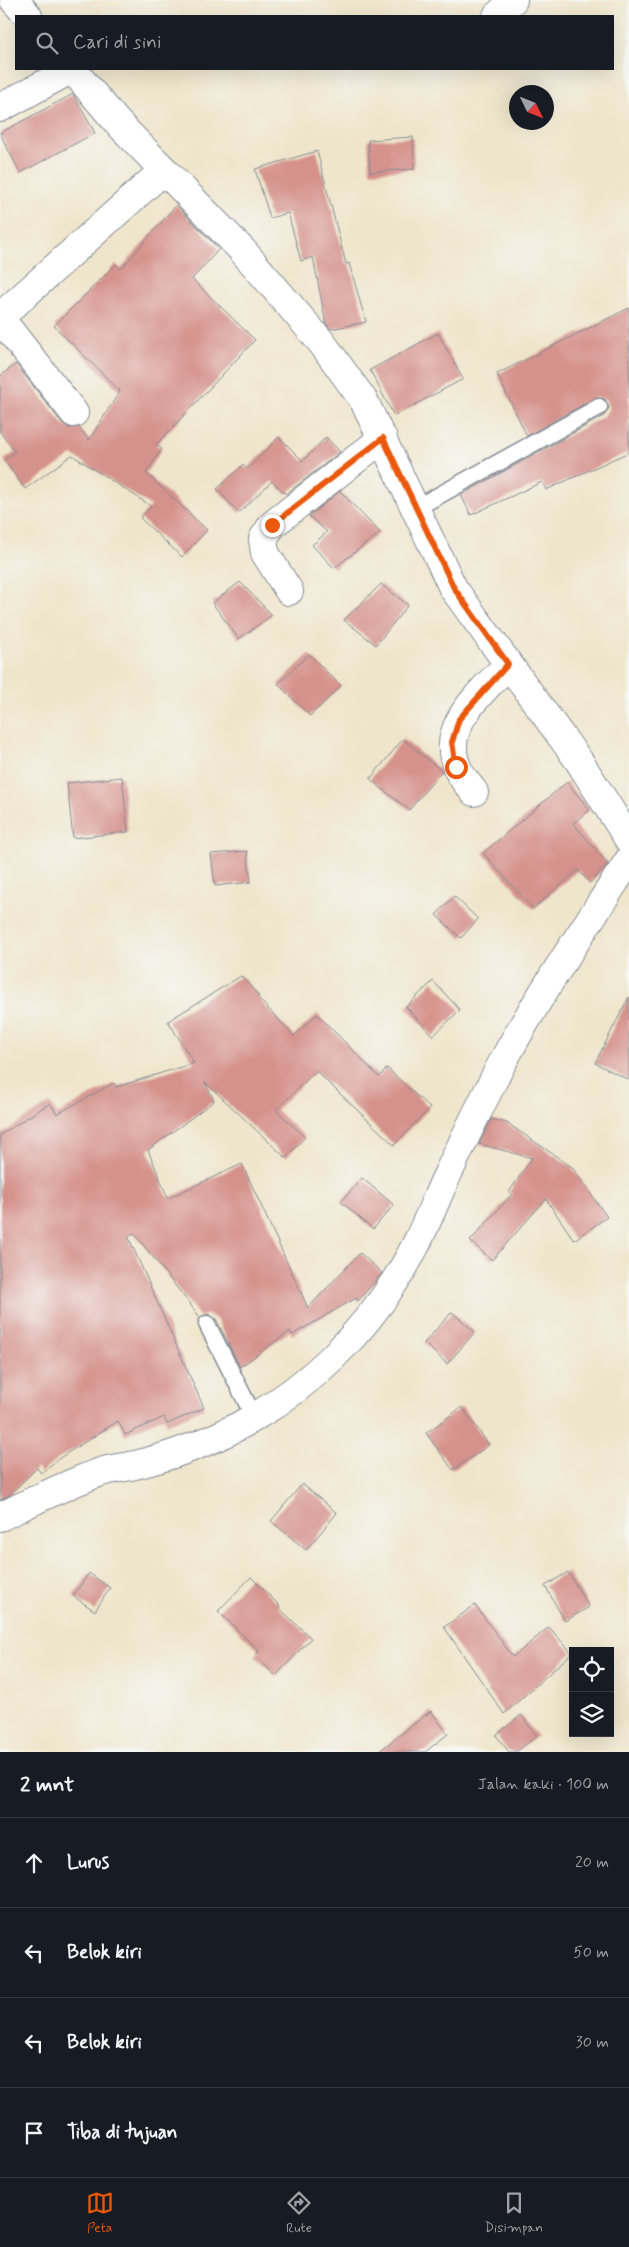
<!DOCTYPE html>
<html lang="id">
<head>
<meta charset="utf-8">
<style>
  :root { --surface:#171b24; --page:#20242c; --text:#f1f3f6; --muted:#9ea1a6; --line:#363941; --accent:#ea580c }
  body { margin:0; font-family:Mynerve,sans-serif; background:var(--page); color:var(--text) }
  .controls { position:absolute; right:15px; bottom:15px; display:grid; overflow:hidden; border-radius:0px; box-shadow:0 5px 20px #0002 }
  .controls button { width:45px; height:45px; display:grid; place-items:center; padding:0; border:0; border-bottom:1px solid var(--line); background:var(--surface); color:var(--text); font:25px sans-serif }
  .compass { position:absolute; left:509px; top:85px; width:45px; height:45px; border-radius:50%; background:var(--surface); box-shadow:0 5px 20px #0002; rotate:133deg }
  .stop { position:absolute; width:15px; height:15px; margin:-11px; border:4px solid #ea580c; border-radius:50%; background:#fff }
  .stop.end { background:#ea580c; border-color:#fff; box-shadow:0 1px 5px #0008 }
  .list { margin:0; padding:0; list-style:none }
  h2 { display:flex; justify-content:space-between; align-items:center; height:65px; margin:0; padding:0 20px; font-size:21px }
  h2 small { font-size:16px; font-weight:400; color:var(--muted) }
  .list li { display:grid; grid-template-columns:32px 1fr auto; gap:15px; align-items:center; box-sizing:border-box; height:90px; padding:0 20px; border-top:1px solid var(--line) }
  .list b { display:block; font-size:19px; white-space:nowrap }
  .list em { font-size:16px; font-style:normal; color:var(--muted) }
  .icon { flex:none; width:28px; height:28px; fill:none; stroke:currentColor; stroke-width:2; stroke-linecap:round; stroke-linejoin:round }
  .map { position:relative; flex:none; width:629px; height:1752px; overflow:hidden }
  .search { position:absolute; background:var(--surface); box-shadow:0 5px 20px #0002; left:15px; right:15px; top:15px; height:55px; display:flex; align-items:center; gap:12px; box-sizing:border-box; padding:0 18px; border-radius:0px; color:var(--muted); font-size:19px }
  .sheet { height:425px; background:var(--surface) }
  nav { display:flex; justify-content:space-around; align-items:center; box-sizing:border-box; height:70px; border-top:1px solid var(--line); background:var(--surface); font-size:14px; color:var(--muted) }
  nav a { display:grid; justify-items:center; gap:2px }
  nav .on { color:var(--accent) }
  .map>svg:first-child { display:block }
  .building { fill:#d5918b }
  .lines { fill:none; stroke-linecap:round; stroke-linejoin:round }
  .service-casing { stroke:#858a94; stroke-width:19 }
  .minor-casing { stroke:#858a94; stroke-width:30 }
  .service { stroke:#fff; stroke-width:16 }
  .minor { stroke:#fff; stroke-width:28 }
  .route { stroke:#ea580c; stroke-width:6 }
</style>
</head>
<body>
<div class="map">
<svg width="629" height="1752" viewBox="0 0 629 1752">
  <rect width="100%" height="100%" fill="#f6f6f2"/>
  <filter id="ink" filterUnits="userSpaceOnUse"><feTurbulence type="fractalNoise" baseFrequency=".02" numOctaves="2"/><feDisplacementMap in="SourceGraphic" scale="10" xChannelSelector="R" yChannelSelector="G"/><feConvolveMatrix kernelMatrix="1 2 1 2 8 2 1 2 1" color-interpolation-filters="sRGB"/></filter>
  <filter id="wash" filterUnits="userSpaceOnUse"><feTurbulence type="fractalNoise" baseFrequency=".0096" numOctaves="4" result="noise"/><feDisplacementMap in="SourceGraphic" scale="20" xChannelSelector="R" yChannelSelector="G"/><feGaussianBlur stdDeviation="1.12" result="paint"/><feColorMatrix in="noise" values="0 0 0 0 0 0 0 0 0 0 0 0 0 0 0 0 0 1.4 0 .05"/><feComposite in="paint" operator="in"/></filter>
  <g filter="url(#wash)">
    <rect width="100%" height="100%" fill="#efe5cb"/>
    <g id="blocks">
      <g class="building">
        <polygon points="73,94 95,133 20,173 0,133"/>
        <polygon points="413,137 414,169 370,172 368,140"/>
        <polygon points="317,151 346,264 349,263 366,322 331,329 326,324 313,257 301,261 288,213 270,218 255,169"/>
        <polygon points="176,205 219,249 192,279 255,340 156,445 162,449 146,473 207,530 182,557 140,518 151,506 72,455 25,489 4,460 15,452 0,432 0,376 16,364 62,423 69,428 79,427 89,440 120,391 54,326 116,264 121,269"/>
        <polygon points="629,308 629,452 546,490 542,482 471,515 461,495 604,416 609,408 605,399 595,398 527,436 497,374"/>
        <polygon points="438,333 463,379 394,416 370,370"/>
        <polygon points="279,437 303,461 326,437 340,452 286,494 272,481 239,513 217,489 243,465 247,469"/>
        <polygon points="340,491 380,533 334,568 312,545 327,532 309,516"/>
        <polygon points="240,582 272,615 239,639 212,603"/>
        <polygon points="381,584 408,605 376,645 344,620"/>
        <polygon points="309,654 341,686 310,716 278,684"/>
        <polygon points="403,739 442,771 409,810 370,779"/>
        <polygon points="122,777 128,832 73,838 67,783"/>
        <polygon points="567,782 590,810 573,823 608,864 590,883 578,870 533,909 483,853"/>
        <polygon points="247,851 251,882 215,886 211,854"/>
        <polygon points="454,896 478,919 461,938 436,915"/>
        <polygon points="241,976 259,996 257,997 294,1036 317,1014 379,1077 387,1068 430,1108 394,1145 316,1071 276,1110 305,1137 286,1158 205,1082 214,1101 148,1150 168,1198 242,1164 308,1308 360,1253 382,1273 358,1301 356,1298 292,1335 290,1331 240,1367 216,1319 208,1314 200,1317 134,1233 128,1236 204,1408 167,1424 164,1417 125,1435 118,1421 61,1457 41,1473 37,1468 8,1496 0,1500 0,1135 50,1103 57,1114 114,1083 116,1087 194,1063 168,1021"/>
        <polygon points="433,981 460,1010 433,1036 406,1007"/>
        <polygon points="629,997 629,1080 595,1063"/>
        <polygon points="491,1119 507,1123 572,1167 607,1217 574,1240 546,1199 492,1260 470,1241 512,1194 509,1192 532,1158 479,1144"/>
        <polygon points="362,1178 394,1205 373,1229 341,1202"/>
        <polygon points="452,1312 475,1332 447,1364 424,1343"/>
        <polygon points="462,1407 489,1445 453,1470 426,1433"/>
        <polygon points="302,1484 337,1513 306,1550 271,1521"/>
        <polygon points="568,1572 589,1607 565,1621 545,1586"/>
        <polygon points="89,1573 110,1588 95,1611 73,1596"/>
        <polygon points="251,1577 280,1606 278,1607 311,1638 276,1676 255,1656 259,1651 218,1611"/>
        <polygon points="475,1605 513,1657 549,1627 572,1653 504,1714 444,1627"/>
        <polygon points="431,1711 448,1734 425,1752 378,1752"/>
        <polygon points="521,1715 537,1736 516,1752 509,1752 496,1735"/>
      </g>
    </g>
  </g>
  <g filter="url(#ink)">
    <use href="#blocks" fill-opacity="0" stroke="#858a94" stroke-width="1"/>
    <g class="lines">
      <g class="service-casing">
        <g id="service">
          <polyline points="416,508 599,407"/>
          <polyline points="207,1324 254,1417"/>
        </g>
      </g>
      <g class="minor-casing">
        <g id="minor">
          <polyline points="14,0 28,16"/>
          <polyline points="497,16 513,0"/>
          <polyline points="72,69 117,122 242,250 322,343 364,401 453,588 579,761 629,840"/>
          <polyline points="0,108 72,69"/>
          <polyline points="0,317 164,170"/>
          <polyline points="0,318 74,413"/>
          <polyline points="289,591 265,553 263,539 272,525 383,438"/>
          <path d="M474 792C468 784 460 776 457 767 439 725 483 692 508 664"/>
          <path d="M0 1517C33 1501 66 1484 101 1472 114 1468 129 1467 143 1463 181 1453 219 1438 253 1418 311 1384 361 1335 397 1278 416 1249 429 1216 443 1184 461 1145 480 1106 500 1067 538 995 585 928 629 860"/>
        </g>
      </g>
      <use href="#service" class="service"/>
      <use href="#minor" class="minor"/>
    </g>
  </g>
  <g class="lines" filter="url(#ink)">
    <polyline class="route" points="272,525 383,438 454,588 508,664 459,719 452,742 456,767"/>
  </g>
</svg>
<div class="controls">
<button><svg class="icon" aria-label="locate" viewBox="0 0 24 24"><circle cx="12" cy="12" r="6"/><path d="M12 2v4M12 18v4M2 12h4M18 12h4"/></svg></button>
<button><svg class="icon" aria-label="layers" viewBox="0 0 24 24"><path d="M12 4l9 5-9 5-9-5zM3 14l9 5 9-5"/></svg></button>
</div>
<svg class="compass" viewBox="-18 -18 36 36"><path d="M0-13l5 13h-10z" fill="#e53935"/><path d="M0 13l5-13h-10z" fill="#9ea1a6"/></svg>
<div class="stop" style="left:456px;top:767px"></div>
<div class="stop end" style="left:272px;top:525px"></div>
<div class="search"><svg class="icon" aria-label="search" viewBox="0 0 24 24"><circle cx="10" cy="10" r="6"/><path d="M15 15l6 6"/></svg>Cari di sini</div>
</div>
<section class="sheet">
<h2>2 mnt<small>Jalan kaki · 100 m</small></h2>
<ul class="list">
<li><svg class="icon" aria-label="ahead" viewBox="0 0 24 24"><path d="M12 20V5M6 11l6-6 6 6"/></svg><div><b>Lurus</b></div><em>20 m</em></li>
<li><svg class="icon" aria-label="left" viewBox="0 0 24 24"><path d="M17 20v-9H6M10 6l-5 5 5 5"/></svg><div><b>Belok kiri</b></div><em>50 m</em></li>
<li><svg class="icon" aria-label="left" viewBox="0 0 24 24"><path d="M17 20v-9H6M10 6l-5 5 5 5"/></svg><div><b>Belok kiri</b></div><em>30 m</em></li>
<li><svg class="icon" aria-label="arrive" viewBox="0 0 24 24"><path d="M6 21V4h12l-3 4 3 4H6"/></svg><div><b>Tiba di tujuan</b></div></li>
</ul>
</section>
<nav>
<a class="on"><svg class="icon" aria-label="map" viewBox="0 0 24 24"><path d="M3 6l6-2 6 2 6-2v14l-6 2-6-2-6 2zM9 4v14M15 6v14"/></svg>Peta</a>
<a><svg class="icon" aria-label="directions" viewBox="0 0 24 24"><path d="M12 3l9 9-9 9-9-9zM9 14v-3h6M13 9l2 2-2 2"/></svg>Rute</a>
<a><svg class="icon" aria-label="saved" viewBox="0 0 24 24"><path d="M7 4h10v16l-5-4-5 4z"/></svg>Disimpan</a>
</nav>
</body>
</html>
